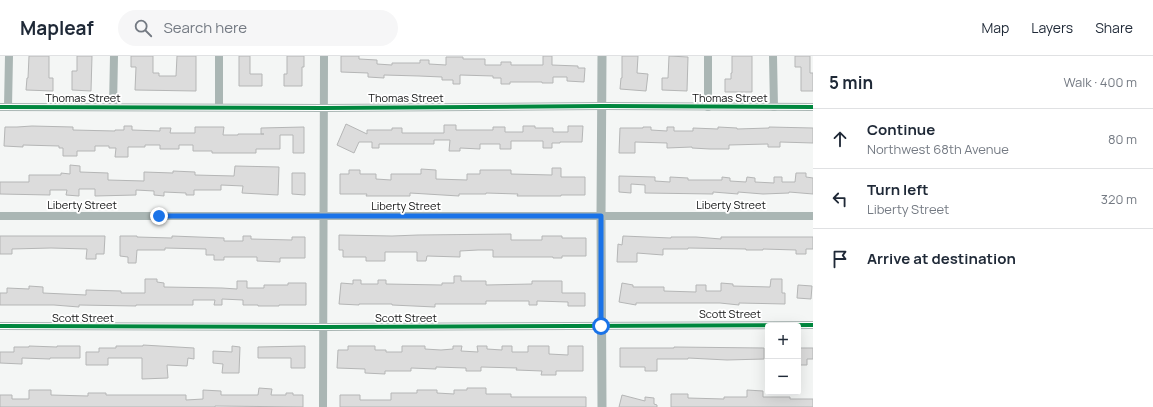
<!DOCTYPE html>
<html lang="en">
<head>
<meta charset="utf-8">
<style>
  :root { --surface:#fff; --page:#f6f6f7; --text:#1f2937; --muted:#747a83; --line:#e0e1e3 }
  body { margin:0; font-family:Manrope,sans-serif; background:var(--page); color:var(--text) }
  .controls { position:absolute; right:12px; bottom:12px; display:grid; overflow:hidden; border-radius:4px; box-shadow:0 4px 16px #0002 }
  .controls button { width:36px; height:36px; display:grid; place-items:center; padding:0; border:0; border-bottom:1px solid var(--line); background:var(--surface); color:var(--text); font:20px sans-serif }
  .stop { position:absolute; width:12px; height:12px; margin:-9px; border:3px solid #1a73e8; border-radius:50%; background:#fff }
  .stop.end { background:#1a73e8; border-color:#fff; box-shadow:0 1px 4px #0008 }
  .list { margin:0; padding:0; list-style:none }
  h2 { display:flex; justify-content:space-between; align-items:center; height:52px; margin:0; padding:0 16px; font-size:17px }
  h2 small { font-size:13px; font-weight:400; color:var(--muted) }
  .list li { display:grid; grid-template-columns:26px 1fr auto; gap:12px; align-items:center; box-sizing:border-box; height:60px; padding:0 16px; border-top:1px solid var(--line) }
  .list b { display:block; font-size:15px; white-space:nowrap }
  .list p { margin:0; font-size:13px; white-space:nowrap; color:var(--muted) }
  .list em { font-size:13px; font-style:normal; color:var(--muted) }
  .icon { flex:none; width:22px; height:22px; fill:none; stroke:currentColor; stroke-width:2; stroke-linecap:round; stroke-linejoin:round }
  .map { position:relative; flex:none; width:813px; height:351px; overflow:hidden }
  header { display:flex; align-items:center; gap:24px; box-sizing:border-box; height:56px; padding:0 20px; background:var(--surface); border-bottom:1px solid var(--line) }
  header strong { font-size:19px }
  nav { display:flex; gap:22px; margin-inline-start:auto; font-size:14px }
  .search { width:280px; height:36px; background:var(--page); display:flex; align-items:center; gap:10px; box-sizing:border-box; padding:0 14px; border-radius:22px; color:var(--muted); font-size:15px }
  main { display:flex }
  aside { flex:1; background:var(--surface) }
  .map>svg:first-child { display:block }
  .building { fill:#dcdcdc; stroke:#b5b6b6 }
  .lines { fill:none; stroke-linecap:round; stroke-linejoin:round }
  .minor { stroke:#aab6b4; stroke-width:8 }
  .tertiary { stroke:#aab6b4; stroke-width:9 }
  .cycleway-casing { stroke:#fff; stroke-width:6 }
  .cycleway { stroke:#00873e; stroke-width:4 }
  .route { stroke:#1a73e8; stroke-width:5 }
  .labels { text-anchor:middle; stroke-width:3.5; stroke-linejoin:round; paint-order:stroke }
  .street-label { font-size:11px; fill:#121313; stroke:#fff }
</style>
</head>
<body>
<header>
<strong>Mapleaf</strong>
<div class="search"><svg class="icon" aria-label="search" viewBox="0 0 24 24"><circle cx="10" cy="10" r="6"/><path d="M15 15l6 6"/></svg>Search here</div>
<nav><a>Map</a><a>Layers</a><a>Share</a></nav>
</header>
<main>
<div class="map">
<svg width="813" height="351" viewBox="0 0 813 351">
  <rect width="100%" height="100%" fill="#f4f6f5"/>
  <g class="building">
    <polygon points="29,0 49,0 49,22 53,22 53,35 26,34 27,22 28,22"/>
    <polygon points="77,0 92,0 91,35 72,34 72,15 77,15"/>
    <polygon points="131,0 153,0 153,17 159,17 159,20 176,20 177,0 196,0 196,35 135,34 136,11 131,11"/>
    <polygon points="239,0 250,0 250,18 262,18 262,30 239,30"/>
    <polygon points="287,0 304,0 304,11 302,11 302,30 284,30 284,18 287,18"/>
    <polygon points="341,0 359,0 359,3 377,4 377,8 392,9 392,7 420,7 420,4 429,4 429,8 446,9 446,1 463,1 463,3 485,3 485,9 501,9 501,6 511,6 511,9 543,9 543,0 552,0 552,9 578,10 578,12 585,12 584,26 567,25 567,21 553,21 553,27 542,27 542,26 510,26 510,28 501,28 501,22 493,22 493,20 460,19 460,28 453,28 453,24 442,24 442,21 419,20 384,19 384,22 368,21 368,17 341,16"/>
    <polygon points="622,0 638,0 637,17 648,18 646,35 620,33 621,22 622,22"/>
    <polygon points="669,0 688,1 687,35 662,34 662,22 668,22"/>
    <polygon points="732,0 752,0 752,36 725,36 725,23 731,23 731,17 732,17"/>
    <polygon points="795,0 810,0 810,17 813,17 813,35 801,35 801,11 795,11"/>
    <polygon points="346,68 367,78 367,74 392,74 392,72 402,72 402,77 444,77 444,69 456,69 456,74 493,74 493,71 505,71 505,76 523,76 523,70 535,70 535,72 553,72 553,76 568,76 568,70 583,70 582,86 560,86 560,87 552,87 552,92 543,92 543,85 511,85 511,93 500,93 500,88 480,88 480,93 460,92 460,95 449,95 450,84 434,84 434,88 379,88 379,92 372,92 372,86 359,86 354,97 337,89"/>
    <polygon points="32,70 73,71 73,74 115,75 115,74 124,74 124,70 132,70 132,74 160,75 160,72 171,72 170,77 195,77 195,71 224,71 223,79 238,79 238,78 264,78 261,78 261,72 304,71 304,97 293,97 293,79 280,79 280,93 256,93 256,97 212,97 212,95 193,95 193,89 179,89 179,93 160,93 160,89 145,89 145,91 128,91 128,101 115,101 116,92 109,92 109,90 95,90 95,95 77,95 77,100 63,100 63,92 59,92 59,90 23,89 23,91 4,90 5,71 17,71"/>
    <polygon points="643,71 651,71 651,74 667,75 667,71 674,71 674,75 693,75 693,72 718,73 718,71 737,72 737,73 769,72 769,71 813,72 813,87 780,86 780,91 768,91 768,88 729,89 729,93 710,93 692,92 692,91 667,92 667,87 635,86 635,97 619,97 620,72 643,72"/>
    <polygon points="70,109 80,110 80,116 108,117 108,124 144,125 144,116 173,117 173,115 195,116 195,119 234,120 235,110 279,111 278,139 242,137 243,130 221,129 221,134 194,134 194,139 186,139 186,137 164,136 164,140 154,139 154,135 136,134 136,139 95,140 95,133 79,133 79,140 66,139 67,134 50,134 50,139 0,138 0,126 29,126 29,119 61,119 61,117 70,118"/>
    <polygon points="552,112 561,112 561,121 585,121 585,139 561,139 561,140 517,140 518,138 486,137 486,138 459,138 459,140 410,137 410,140 366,140 367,138 340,138 340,118 349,118 349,114 360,114 360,118 376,118 376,123 391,124 391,118 421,118 421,113 436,114 436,123 467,124 467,118 480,118 480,114 511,114 511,118 552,119"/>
    <polygon points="292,117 305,117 305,139 292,138"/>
    <polygon points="796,117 806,117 806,121 813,122 813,138 789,136 789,137 763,138 738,136 738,138 713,136 713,138 645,137 645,129 631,128 631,137 619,136 619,120 655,121 655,125 670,126 670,121 688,122 688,124 722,124 722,121 730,122 730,125 746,126 747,121 755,122 755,126 774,127 774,121 782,121 782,126 795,126"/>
    <polygon points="511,178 511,184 542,184 542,180 562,180 562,182 586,182 586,200 562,200 562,202 553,202 553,201 493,201 493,194 478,194 460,195 460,201 427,200 426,205 417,205 417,196 385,196 385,205 366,205 366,201 343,201 343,194 339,194 339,179 392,180 418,179"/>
    <polygon points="0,180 105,180 104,198 96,198 96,203 86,203 87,193 51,192 12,193 12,198 0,198"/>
    <polygon points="120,180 137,180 137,181 172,182 172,180 224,182 224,185 243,185 243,180 251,180 251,183 292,184 292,181 305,181 305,202 280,202 280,206 257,205 257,201 224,201 224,204 214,204 214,199 206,199 206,193 165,192 165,194 137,194 136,207 128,207 128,201 120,200"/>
    <polygon points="623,180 671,182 671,181 696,181 721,183 721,181 813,181 813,193 806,193 806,198 796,198 796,194 763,193 763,194 746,194 746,193 688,192 688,193 663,193 663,199 637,197 637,206 617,206 618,188 622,189"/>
    <polygon points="454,220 461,220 461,225 486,225 486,229 532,228 532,225 562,225 562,237 585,237 585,250 568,250 568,246 537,245 537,249 529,249 529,245 486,245 486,248 435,248 435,251 392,249 392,248 359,248 359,249 339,248 341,227 353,228 353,224 361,224 361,228 378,228 378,224 386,224 386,228 442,229 442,227 454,227"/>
    <polygon points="145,223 157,223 157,226 164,227 164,231 222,232 237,233 237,225 247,225 247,232 264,232 264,229 288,229 288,227 306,227 306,249 279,249 279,250 258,250 258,249 243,249 243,244 222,243 222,249 214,249 215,244 193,244 193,249 136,249 136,250 79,249 79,251 54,249 0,249 0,237 7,237 7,232 29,233 29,230 43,231 43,237 86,239 86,234 121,235 121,237 145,237"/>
    <polygon points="771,223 782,223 782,237 785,237 785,248 739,247 739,249 720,247 636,247 636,249 619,246 622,227 633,229 633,231 664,231 664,235 696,236 696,229 706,229 706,235 721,235 721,227 733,228 733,230 770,231"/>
    <polygon points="798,229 812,230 811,243 797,242"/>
    <polygon points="143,289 194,292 194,303 188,302 187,310 167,309 168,322 142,323 142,302 108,302 108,309 86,309 86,296 99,296 99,292 116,292 116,290 143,290"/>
    <polygon points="29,290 57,291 57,290 80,290 80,302 50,302 50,303 22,302 22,308 0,307 0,296 14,296 14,291 29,291"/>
    <polygon points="232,290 240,291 239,317 222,317 223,308 213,307 213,295 232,296"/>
    <polygon points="305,290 305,312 291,312 291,302 258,302 258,291"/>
    <polygon points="348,290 375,290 375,294 386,294 386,296 402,296 402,290 425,290 425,293 441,294 453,293 453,290 462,290 461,295 478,296 477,290 487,290 487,293 502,294 502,290 512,290 512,296 528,296 528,290 549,290 549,298 568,299 568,290 583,290 583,315 556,315 556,319 541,319 542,315 516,314 517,312 481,311 481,315 466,315 466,312 436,311 436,313 411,312 411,315 385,315 385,318 365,317 365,313 337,312 338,294 348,294"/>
    <polygon points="674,291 764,292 764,303 727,304 688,302 688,303 657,303 657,315 645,315 645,311 620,311 620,292 674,292"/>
    <polygon points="798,292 813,292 813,303 807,303 807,309 798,309"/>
    <polygon points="259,332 272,333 271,339 286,339 286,337 293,337 293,339 303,339 303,351 215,350 215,351 0,351 0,339 12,339 12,343 29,343 29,334 51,334 51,339 88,340 88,337 106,337 106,339 186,339 186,344 203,343 203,334 221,335 221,339 258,339"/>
    <polygon points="467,332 486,332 486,338 511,338 511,341 586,341 586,351 340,351 340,339 360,339 360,344 391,344 391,337 417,337 417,334 437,334 437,337 454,338 454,334 467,334"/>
    <polygon points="747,334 763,335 763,341 790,341 790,343 813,343 813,351 671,351 671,338 688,338 688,342 724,343 724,341 747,341"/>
    <polygon points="622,339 645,345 645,341 654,342 654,348 657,349 657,351 619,351"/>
  </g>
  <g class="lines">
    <g class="minor">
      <polyline points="773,0 774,51"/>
      <polyline points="0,51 324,52 603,50 813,51"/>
      <polyline points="8,51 9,0"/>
      <polyline points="113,51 114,0"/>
      <polyline points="219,51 219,0"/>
      <polyline points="708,51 708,0"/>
      <polyline points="0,160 813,160"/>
      <polyline points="0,270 323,271 813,269"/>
      <polyline points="323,351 324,0"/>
    </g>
    <polyline class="tertiary" points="602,351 601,160 602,0"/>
    <g class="cycleway-casing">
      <g id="cycleway">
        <polyline points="0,51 324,52 603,50 813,51"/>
        <polyline points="0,270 323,271 813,269"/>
      </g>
    </g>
    <use href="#cycleway" class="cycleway"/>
  </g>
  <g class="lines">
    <polyline class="route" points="159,160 601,160 601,270"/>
  </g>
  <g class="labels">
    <g class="street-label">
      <text x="83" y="46">Thomas Street</text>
      <text x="406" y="46">Thomas Street</text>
      <text x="730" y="46">Thomas Street</text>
      <text x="82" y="153">Liberty Street</text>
      <text x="731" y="153">Liberty Street</text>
      <text x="406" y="154">Liberty Street</text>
      <text x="730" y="262">Scott Street</text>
      <text x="83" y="266">Scott Street</text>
      <text x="406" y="266">Scott Street</text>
    </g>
  </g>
</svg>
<div class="controls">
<button>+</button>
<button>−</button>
</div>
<div class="stop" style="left:601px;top:270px"></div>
<div class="stop end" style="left:159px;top:160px"></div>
</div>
<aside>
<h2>5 min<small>Walk · 400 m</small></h2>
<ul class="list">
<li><svg class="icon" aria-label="ahead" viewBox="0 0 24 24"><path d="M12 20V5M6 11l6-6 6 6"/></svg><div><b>Continue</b><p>Northwest 68th Avenue</p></div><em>80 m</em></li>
<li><svg class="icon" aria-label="left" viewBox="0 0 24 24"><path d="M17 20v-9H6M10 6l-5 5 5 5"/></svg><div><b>Turn left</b><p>Liberty Street</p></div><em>320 m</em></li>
<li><svg class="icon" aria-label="arrive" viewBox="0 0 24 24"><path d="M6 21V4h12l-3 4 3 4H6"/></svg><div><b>Arrive at destination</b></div></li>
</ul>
</aside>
</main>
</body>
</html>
